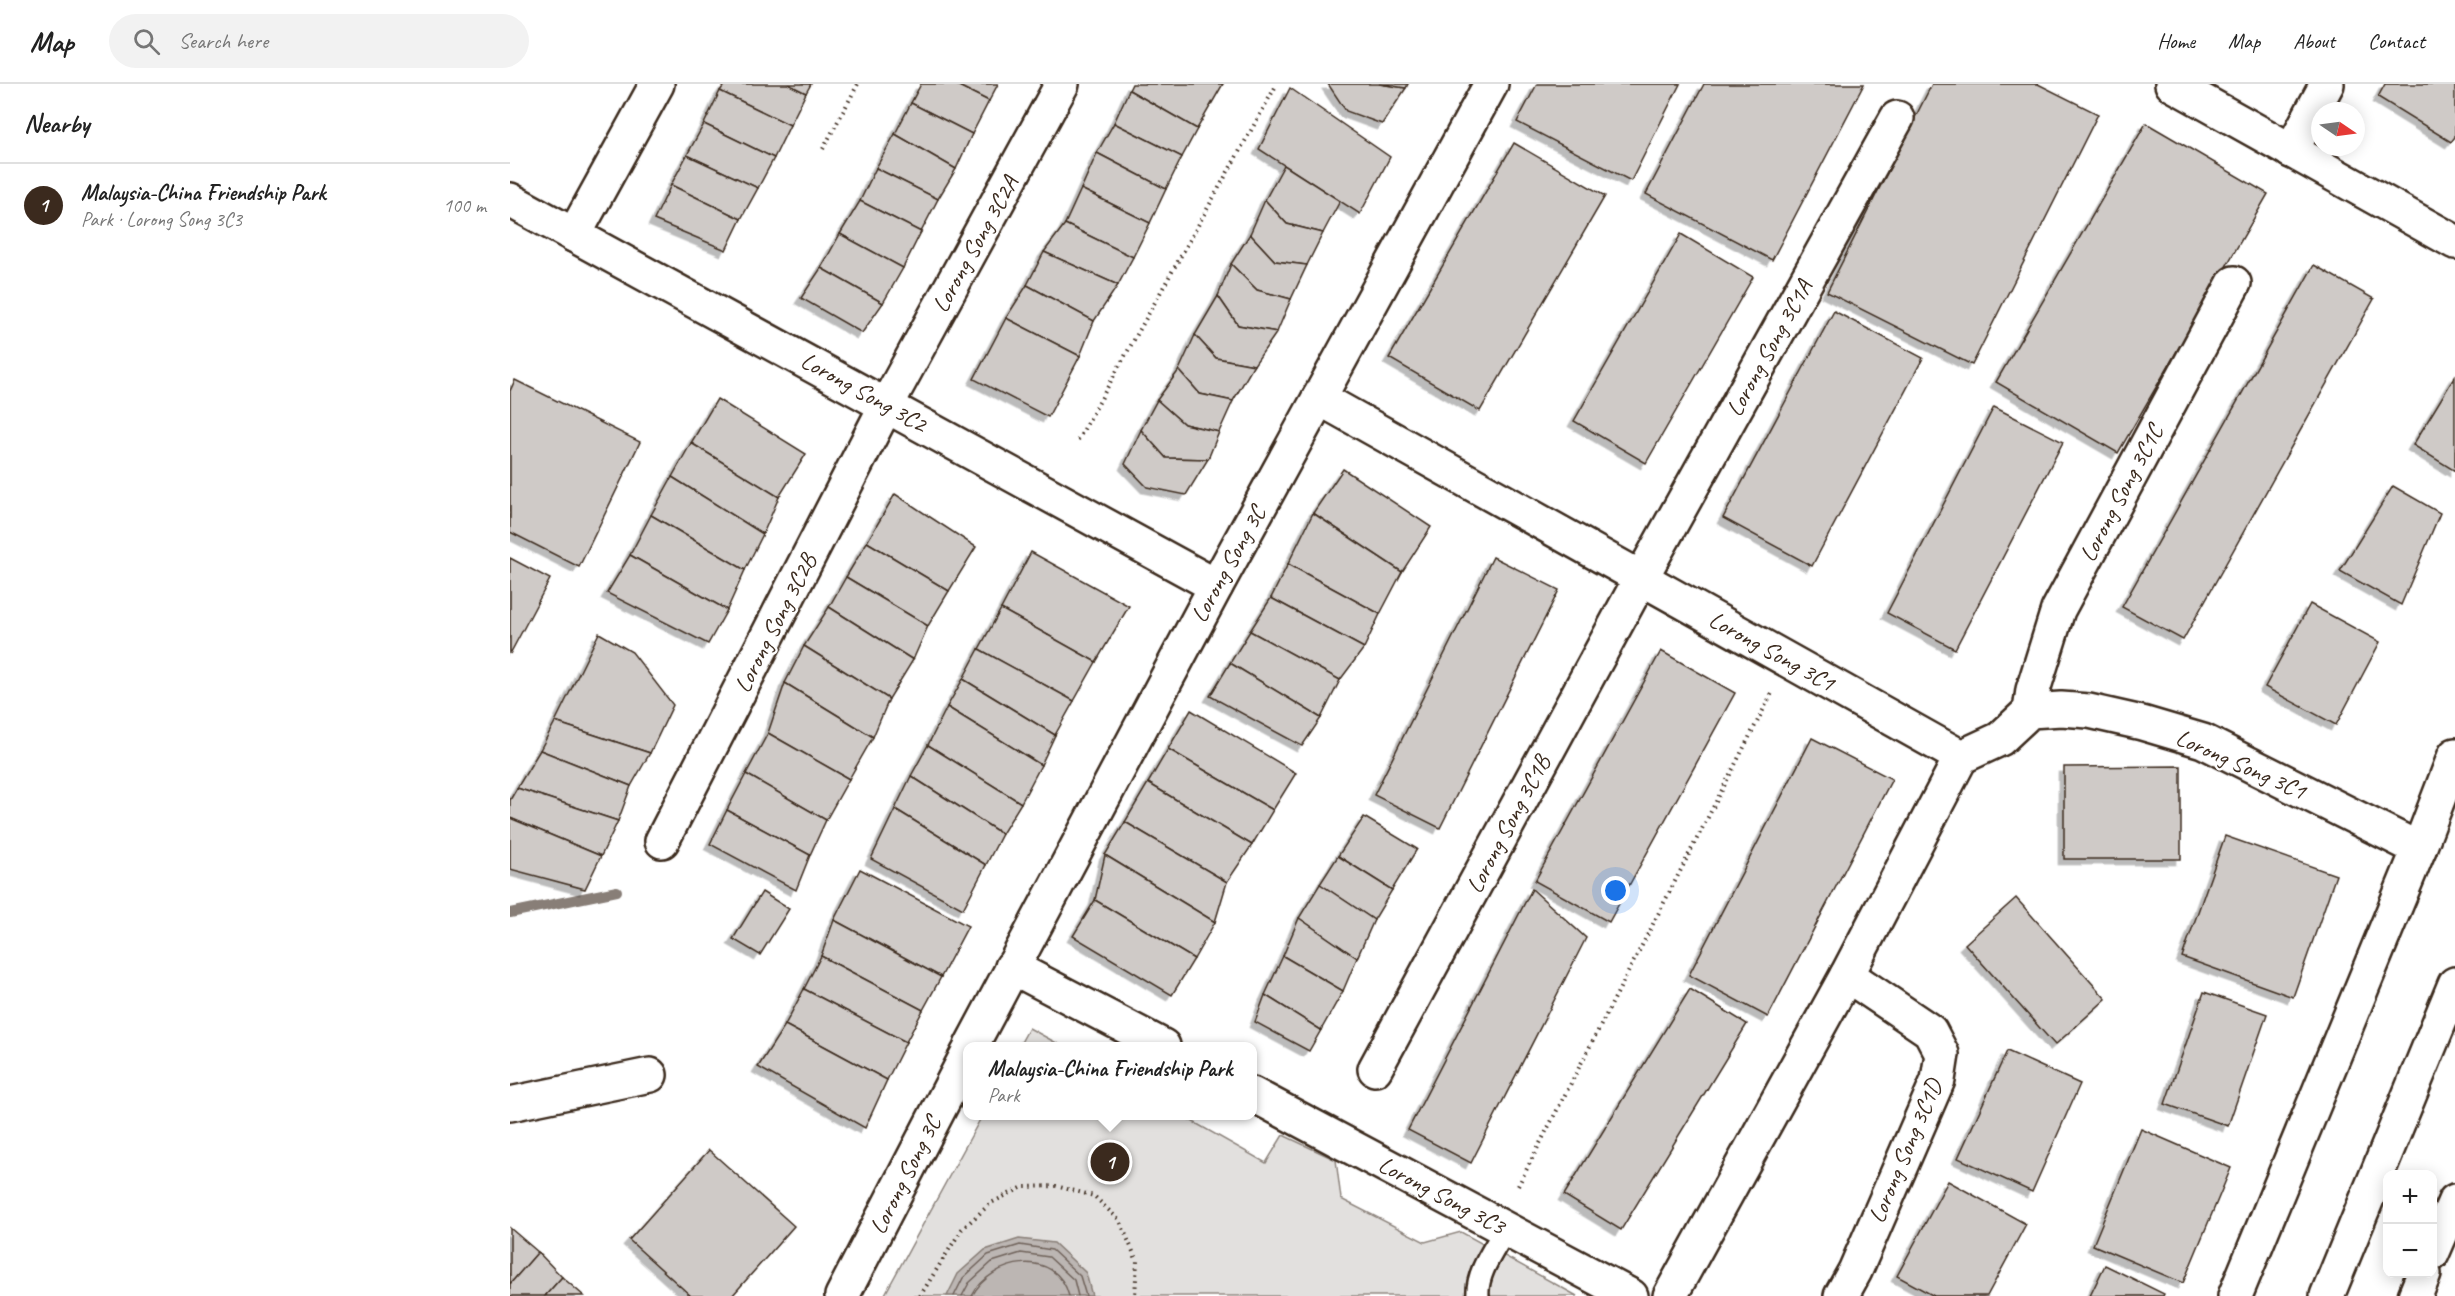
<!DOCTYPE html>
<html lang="en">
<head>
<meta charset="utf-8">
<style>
  :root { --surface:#fff; --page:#f2f2f2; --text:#222; --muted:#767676; --line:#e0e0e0; --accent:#3b2a1e }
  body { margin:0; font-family:Caveat,sans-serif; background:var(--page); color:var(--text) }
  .controls { position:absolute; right:18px; bottom:18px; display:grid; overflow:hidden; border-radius:12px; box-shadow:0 3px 15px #0003 }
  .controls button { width:54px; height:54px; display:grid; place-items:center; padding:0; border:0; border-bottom:2px solid var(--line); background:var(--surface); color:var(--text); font:30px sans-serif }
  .compass { position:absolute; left:1801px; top:18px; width:54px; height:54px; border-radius:50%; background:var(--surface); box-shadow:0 3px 15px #0003; rotate:103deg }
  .you { position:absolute; left:1106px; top:807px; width:21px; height:21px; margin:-15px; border:4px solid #fff; border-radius:50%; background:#1a73e8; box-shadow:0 0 0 9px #1a73e833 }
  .badge { display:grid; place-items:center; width:39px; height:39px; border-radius:50%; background:var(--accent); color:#fff; font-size:20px; font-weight:700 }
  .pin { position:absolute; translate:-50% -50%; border:3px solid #fff; box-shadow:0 2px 6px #0006 }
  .popup { position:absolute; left:453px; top:958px; width:294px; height:78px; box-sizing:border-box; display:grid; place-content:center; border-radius:12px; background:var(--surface); filter:drop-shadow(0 2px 4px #0005); font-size:20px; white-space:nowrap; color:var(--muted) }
  .popup b { font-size:22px; color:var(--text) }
  .popup::after { content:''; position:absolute; left:50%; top:100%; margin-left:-12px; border:12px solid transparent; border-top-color:var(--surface) }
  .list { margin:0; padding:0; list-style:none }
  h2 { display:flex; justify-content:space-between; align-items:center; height:78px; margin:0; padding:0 24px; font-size:26px }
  h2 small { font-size:20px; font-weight:400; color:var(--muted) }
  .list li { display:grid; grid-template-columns:39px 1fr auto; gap:18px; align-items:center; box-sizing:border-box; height:84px; padding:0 24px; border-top:2px solid var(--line) }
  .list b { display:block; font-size:22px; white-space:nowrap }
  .list p { margin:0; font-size:20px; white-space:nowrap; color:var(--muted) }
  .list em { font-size:20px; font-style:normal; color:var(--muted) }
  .icon { flex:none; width:33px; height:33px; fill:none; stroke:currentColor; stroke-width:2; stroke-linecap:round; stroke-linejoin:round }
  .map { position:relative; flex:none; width:1945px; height:1212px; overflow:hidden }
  header { display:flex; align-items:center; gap:36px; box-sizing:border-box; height:84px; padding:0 30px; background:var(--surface); border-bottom:2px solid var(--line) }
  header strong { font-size:28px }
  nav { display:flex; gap:33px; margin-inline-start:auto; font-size:21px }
  .search { width:420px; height:54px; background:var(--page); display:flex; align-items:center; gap:15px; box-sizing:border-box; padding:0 21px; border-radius:33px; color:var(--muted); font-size:22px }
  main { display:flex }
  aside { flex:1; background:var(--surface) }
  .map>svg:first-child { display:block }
  .green { fill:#e2e0de; stroke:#8e857e; stroke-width:1.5 }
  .water { fill:#bcb6b3; stroke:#887e77; stroke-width:1.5 }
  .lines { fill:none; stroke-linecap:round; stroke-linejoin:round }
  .shore { stroke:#6f625a; stroke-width:1.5 }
  .stream { stroke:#887e77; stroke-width:10 }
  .building { fill:#cfcac7; stroke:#3b2a1e; stroke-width:1.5; filter:url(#shadow) }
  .lane-casing { stroke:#3b2a1e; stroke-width:26 }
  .street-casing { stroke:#3b2a1e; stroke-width:38 }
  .secondary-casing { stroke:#3b2a1e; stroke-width:38 }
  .path { stroke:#3b2a1e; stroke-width:4; stroke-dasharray:1.5 4.5; stroke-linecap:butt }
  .lane { stroke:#fff; stroke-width:21 }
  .street { stroke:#fff; stroke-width:33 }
  .secondary { stroke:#fff; stroke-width:33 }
  .labels { text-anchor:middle; stroke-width:4.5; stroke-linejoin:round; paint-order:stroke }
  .street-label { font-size:24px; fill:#3b2a1e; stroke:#fff }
</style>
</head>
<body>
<header>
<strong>Map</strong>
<div class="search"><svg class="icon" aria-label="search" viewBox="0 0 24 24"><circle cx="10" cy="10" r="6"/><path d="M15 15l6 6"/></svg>Search here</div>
<nav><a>Home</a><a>Map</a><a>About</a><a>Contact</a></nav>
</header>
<main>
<aside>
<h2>Nearby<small></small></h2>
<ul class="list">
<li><span class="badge">1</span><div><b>Malaysia-China Friendship Park</b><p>Park · Lorong Song 3C3</p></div><em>100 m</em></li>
</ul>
</aside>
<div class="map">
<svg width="1945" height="1212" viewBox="0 0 1945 1212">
  <defs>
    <filter id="shadow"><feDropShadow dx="-5.5" dy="5.5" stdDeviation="0" flood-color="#0004"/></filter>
  </defs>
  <rect width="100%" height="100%" fill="#fff"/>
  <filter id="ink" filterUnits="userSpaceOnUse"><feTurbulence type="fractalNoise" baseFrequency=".0167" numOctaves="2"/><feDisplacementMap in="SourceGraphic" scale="12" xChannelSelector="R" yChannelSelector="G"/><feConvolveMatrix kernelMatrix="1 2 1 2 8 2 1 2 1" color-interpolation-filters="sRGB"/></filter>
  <g filter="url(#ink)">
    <g class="green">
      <polygon points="519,944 552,962 509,962"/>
      <polygon points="472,1032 673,1032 756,1079 773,1051 826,1076 831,1115 915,1158 951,1148 1067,1212 374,1212"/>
    </g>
    <polygon class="water" points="509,1155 544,1159 576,1189 582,1212 437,1212 448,1190 475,1166"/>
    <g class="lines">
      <g class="shore">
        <polyline points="444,1212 453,1194 478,1171 510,1161 542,1166 570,1192 576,1212"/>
        <polyline points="452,1212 459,1199 482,1178 511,1169 539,1173 564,1196 568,1212"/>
        <path d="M462 1212C482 1174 546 1163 559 1212"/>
      </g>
      <polyline class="stream" points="0,829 107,807"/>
    </g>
    <g class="building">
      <polygon points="215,0 278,0 296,9 280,41 210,7"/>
      <polygon points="278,0 301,0 296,9"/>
      <polygon points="411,0 445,0 479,17 462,50 401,19"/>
      <polygon points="445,0 488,0 479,17"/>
      <polygon points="622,0 713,0 687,45 619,6"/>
      <polygon points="818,0 869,0 896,4 872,40 836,27"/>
      <polygon points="869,0 898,0 896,4"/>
      <polygon points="1027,0 1170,0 1121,97 1007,38"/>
      <polygon points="1194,0 1354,0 1262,176 1136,110"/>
      <polygon points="1422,0 1528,0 1588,30 1462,281 1317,208"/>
      <polygon points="1875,0 1945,0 1945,53 1941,58 1868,13"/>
      <polygon points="780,4 880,73 850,130 749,65"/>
      <polygon points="619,6 687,45 672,73 604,39"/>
      <polygon points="210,7 280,41 264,74 194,40"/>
      <polygon points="401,19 462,50 446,85 385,50"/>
      <polygon points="604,39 672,73 656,105 587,69"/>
      <polygon points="1636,39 1758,110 1608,369 1486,298"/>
      <polygon points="194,40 264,74 248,104 177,71"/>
      <polygon points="385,50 446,85 428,115 366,84"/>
      <polygon points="1004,59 1095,112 970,327 879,274"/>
      <polygon points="587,69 656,105 640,139 571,105"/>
      <polygon points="177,71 248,104 231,135 161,101"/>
      <polygon points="774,81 830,117 813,149 777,140 755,116"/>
      <polygon points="366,84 428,115 411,148 350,117"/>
      <polygon points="161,101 231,135 216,166 144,136"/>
      <polygon points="571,105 640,139 623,173 555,140"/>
      <polygon points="755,116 777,140 813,149 797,181 765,177 740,150"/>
      <polygon points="350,117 411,148 393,184 330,150"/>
      <polygon points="555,140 623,173 608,201 534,168"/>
      <polygon points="330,150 393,184 373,219 311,184"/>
      <polygon points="740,150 765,177 797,181 781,215 747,206 721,180"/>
      <polygon points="1171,150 1243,193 1136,379 1064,337"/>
      <polygon points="534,168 608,201 584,237 517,201"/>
      <polygon points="721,180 747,206 781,215 767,248 728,241 708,212"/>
      <polygon points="1804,181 1864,215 1673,556 1612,523"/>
      <polygon points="311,184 373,219 352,249 291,214"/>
      <polygon points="517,201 584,237 570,272 496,234"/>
      <polygon points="708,212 728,241 767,248 744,281 706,274 685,251"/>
      <polygon points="1324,227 1413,274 1302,482 1213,434"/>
      <polygon points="496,234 570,272 538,333 464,295"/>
      <polygon points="685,251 706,274 744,281 723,317 690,310 669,286"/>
      <polygon points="669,286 690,310 723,317 709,348 674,340 647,316"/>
      <polygon points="1945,292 1945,387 1903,361"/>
      <polygon points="5,296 130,358 69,483 0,448 0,307"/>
      <polygon points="207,315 296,370 269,413 181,359"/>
      <polygon points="647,316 674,340 709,348 698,375 656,374 631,346"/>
      <polygon points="1484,323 1553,358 1445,565 1377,529"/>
      <polygon points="631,346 656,374 698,375 676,411 637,403 615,380"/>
      <polygon points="181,359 269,413 253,450 162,393"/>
      <polygon points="833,385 921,443 892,488 803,429"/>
      <polygon points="162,393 253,450 235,486 141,431"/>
      <polygon points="1883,402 1930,429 1891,521 1830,487"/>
      <polygon points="385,410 466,463 439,507 357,458"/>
      <polygon points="803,429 892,488 870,530 778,480"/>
      <polygon points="141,431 235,486 217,526 120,471"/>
      <polygon points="357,458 439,507 418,542 336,493"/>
      <polygon points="521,468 619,522 586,578 491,525"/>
      <polygon points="120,471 217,526 198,560 97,509"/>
      <polygon points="983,473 1049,506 930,744 864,711"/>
      <polygon points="0,474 40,495 0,570"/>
      <polygon points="778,480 870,530 854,564 761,514"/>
      <polygon points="336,493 418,542 403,576 319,523"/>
      <polygon points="761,514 854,564 830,596 740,547"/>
      <polygon points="1800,520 1870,558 1826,641 1755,603"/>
      <polygon points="319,523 403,576 379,615 294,562"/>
      <polygon points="491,525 586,578 564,617 469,565"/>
      <polygon points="740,547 830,596 811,634 720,579"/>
      <polygon points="89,549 122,568 163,621 140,669 45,638"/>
      <polygon points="294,562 379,615 363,653 275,599"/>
      <polygon points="469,565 564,617 545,651 453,595"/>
      <polygon points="1151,567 1225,609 1099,838 1025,797"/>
      <polygon points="720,579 811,634 792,662 700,612"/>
      <polygon points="453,595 545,651 531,681 437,623"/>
      <polygon points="275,599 363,653 339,695 258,649"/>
      <polygon points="437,623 531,681 511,719 418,661"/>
      <polygon points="681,626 786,689 763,726 658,665"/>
      <polygon points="45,638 140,669 121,702 30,666"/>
      <polygon points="258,649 339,695 316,736 236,690"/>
      <polygon points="1302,654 1382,695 1258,933 1179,891"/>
      <polygon points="418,661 511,719 492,750 401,692"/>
      <polygon points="658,665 763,726 742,761 638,699"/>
      <polygon points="30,666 121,702 108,737 7,704"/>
      <polygon points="1671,682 1671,775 1554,775 1554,683"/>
      <polygon points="236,690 316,736 300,771 217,726"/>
      <polygon points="401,692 492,750 476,781 385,725"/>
      <polygon points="638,699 742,761 717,798 615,738"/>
      <polygon points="7,704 108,737 91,772 0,734 0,716"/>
      <polygon points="385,725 476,781 453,825 361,775"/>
      <polygon points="217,726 300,771 286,806 200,760"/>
      <polygon points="854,733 907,765 882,806 828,772"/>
      <polygon points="0,734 91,772 75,805 0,785"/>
      <polygon points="615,738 717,798 705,838 595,771"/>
      <polygon points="1715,752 1826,791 1783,913 1672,873"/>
      <polygon points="595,771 705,838 684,875 585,816"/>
      <polygon points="828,772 882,806 864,836 810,800"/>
      <polygon points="350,785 458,842 431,893 324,836"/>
      <polygon points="810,800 864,836 847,874 789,834"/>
      <polygon points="1022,805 1076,854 961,1079 898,1046"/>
      <polygon points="252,808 279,825 250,871 223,855"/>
      <polygon points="1506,814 1596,915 1545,961 1455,860"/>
      <polygon points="585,816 684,875 662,911 563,852"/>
      <polygon points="789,834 847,874 833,907 773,872"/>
      <polygon points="324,836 431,893 413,926 311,872"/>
      <polygon points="311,872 413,926 396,958 294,905"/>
      <polygon points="773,872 833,907 811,946 755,911"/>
      <polygon points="294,905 396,958 377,996 275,941"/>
      <polygon points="1180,905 1237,940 1111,1146 1054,1111"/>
      <polygon points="1694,908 1757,930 1718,1042 1655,1020"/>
      <polygon points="755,911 811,946 799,967 745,938"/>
      <polygon points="275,941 377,996 355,1044 248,983"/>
      <polygon points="1497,967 1570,1000 1522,1108 1448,1074"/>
      <polygon points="1631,1045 1721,1084 1673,1199 1583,1161"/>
      <polygon points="199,1066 284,1142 222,1212 181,1212 119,1156"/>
      <polygon points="1438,1097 1516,1140 1477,1212 1424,1212 1387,1192"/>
      <polygon points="0,1144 28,1168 0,1200"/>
      <polygon points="28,1168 52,1193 35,1212 0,1212 0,1200"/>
      <polygon points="1595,1181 1654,1210 1653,1212 1580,1212"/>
      <polygon points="52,1193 74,1212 35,1212"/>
    </g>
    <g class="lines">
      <g class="lane-casing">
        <path id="lane" d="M968 1212C966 1188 985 1165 996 1144"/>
      </g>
      <g class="street-casing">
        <g id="street">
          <polyline points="1781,67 1817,0"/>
          <polyline points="0,116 706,502"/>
          <polyline points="64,151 147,0"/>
          <polyline points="809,314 1451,673 1490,655 1520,627 1551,625 1579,627 1632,639 1693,657 1909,765 1725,1212"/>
          <polyline points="1520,627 1523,606 1548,526 1724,199"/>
          <polyline points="152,757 377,320 552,0"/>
          <polyline points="1909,765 1945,671"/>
          <polyline points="502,883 653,962"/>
          <polyline points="461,962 706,502 981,0"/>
          <polyline points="865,985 1131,494 1387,34"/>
          <polyline points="742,1010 1121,1212"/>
          <polyline points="0,1020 140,991"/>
          <polyline points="332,1212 458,969"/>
          <polyline points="1160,1212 1337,891 1451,673"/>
          <polyline points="1331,1212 1345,1187 1428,996 1432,970 1420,947 1337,891"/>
        </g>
      </g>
      <g class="secondary-casing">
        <g id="secondary">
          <polyline points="1662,0 1945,158"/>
          <polyline points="1922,1170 1945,1117"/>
          <polyline points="1817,1212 1945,900"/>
          <polyline points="1905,1212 1914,1190"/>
        </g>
      </g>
      <g class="path">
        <polyline points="313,65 348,0"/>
        <polyline points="568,356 767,0"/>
        <polyline points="1008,1102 1263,607"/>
        <polyline points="410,1212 452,1145 481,1119 513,1103 546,1102 584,1112 610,1137 627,1177 625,1212"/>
      </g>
      <use href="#lane" class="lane"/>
      <use href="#street" class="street"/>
      <use href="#secondary" class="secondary"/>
    </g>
  </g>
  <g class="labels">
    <g class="street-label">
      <text transform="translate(465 160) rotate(-61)" y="8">Lorong Song 3C2A</text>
      <text transform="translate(1259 264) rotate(-61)" y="8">Lorong Song 3C1A</text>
      <text transform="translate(354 308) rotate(29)" y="8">Lorong Song 3C2</text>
      <text transform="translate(1611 409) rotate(-62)" y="8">Lorong Song 3C1C</text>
      <text transform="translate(718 480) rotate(-61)" y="8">Lorong Song 3C</text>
      <text transform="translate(265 539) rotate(-63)" y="8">Lorong Song 3C2B</text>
      <text transform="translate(1262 567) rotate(29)" y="8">Lorong Song 3C1</text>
      <text transform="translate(1731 680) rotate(24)" y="8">Lorong Song 3C1</text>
      <text transform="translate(998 740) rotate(-62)" y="8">Lorong Song 3C1B</text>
      <text transform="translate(1395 1067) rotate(-67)" y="8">Lorong Song 3C1D</text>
      <text transform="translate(395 1091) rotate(-63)" y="8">Lorong Song 3C</text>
      <text transform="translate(932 1111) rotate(28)" y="8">Lorong Song 3C3</text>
    </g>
  </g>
</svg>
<div class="controls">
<button>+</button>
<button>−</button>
</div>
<svg class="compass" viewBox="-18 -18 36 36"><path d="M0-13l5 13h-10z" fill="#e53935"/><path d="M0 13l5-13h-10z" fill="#767676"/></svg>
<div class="you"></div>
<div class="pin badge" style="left:600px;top:1078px">1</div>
<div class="popup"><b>Malaysia-China Friendship Park</b>Park</div>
</div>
</main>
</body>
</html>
